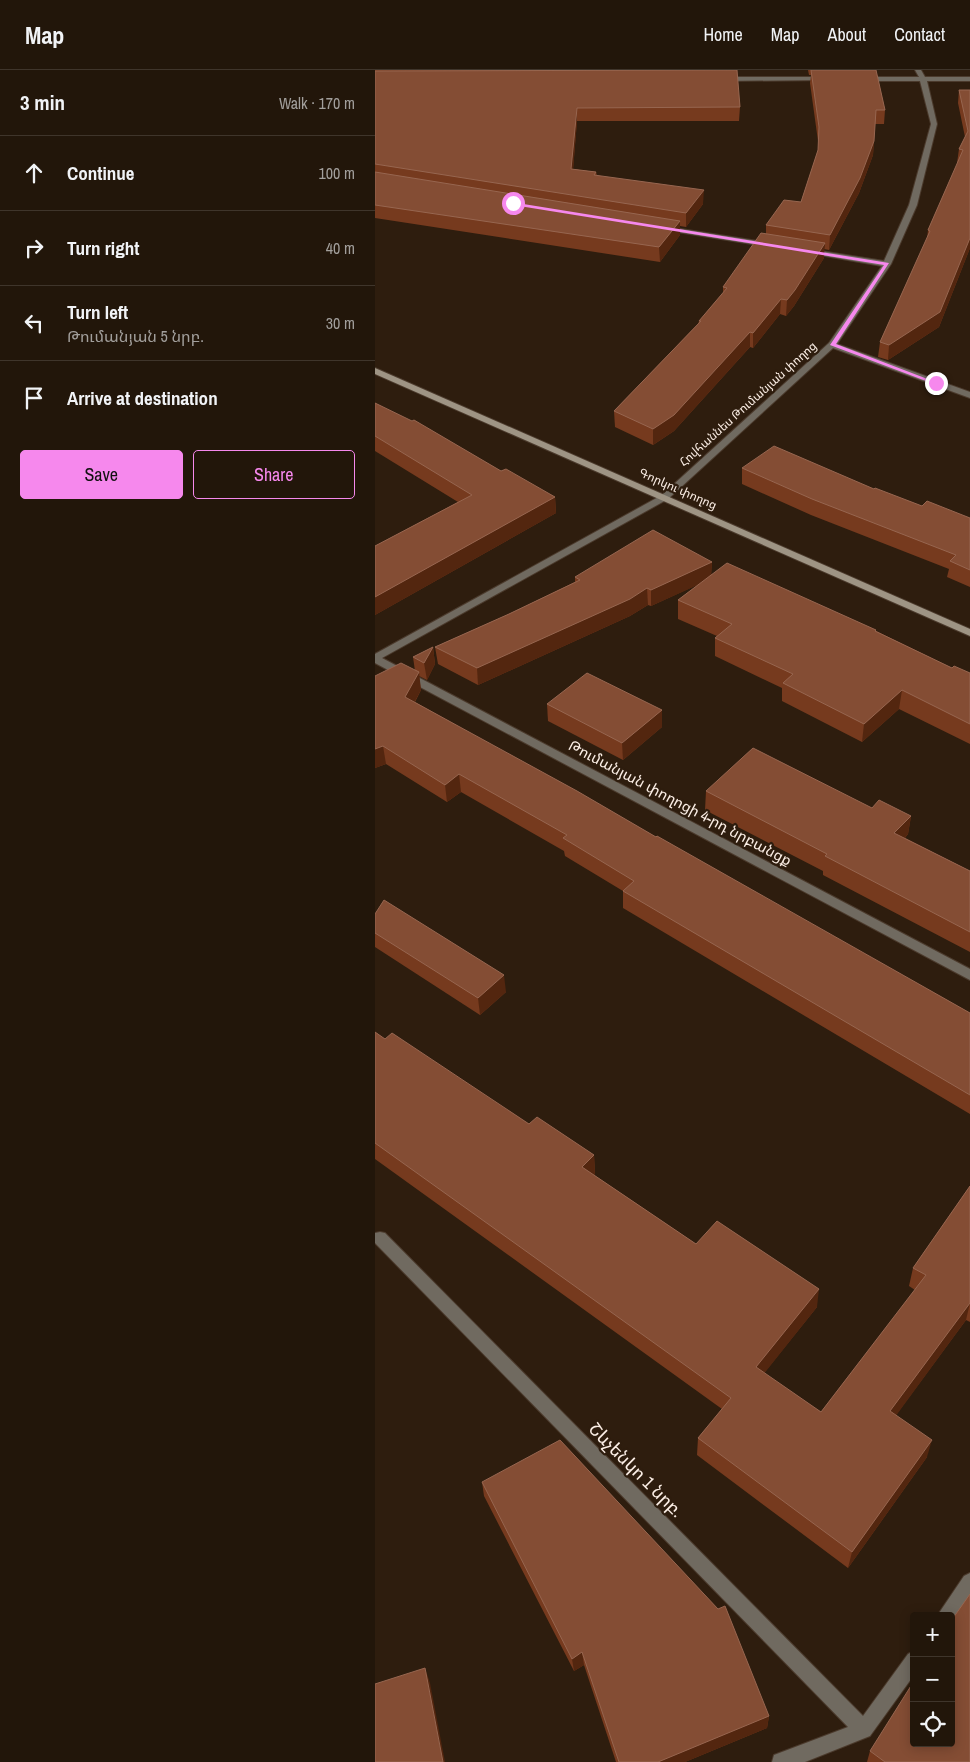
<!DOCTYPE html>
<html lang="en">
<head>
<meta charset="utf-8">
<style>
  :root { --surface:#22160a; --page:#2a1f13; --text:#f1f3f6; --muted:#a29f9c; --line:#3f352b; --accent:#f688ed }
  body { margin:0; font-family:"Archivo Narrow","Noto Sans Armenian",sans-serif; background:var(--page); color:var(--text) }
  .controls { position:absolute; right:15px; bottom:15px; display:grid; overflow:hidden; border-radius:5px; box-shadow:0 2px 12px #0003 }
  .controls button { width:45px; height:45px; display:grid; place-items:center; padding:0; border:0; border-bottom:1px solid var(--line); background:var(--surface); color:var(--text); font:25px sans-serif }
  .stop { position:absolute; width:15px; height:15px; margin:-11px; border:4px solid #f688ed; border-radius:50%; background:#fff }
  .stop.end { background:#f688ed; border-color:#fff; box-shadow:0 1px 5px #0008 }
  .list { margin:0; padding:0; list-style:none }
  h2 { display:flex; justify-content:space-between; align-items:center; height:65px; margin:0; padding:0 20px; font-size:21px }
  h2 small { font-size:16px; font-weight:400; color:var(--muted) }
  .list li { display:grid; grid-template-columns:32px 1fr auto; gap:15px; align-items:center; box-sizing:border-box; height:75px; padding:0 20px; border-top:1px solid var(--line) }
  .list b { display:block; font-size:19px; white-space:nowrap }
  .list p { margin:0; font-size:16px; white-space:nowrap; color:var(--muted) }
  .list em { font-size:16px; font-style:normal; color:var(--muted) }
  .actions { display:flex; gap:10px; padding:15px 20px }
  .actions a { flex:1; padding:11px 0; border:1px solid var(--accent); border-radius:5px; text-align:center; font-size:18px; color:var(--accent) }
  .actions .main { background:var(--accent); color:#111 }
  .icon { flex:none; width:28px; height:28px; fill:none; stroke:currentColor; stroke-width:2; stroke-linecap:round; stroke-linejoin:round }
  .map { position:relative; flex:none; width:595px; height:1692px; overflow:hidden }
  header { display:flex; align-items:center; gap:30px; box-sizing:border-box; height:70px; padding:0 25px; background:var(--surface); border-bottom:1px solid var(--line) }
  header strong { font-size:24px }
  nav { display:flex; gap:28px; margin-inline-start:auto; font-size:18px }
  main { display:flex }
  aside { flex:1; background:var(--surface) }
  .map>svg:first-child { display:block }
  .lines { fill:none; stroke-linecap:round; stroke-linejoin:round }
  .street-casing { stroke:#4b3a2c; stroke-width:2 }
  .secondary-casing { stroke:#4b3a2c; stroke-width:2 }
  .street { fill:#706a60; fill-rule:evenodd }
  .secondary { fill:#9e9484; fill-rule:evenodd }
  .wall { fill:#763a1e }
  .shaded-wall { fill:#53260f }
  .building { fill:#844d34; stroke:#976650 }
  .route { fill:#f688ed }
  .labels { text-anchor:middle; stroke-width:4.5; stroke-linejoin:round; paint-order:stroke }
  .far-street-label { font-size:12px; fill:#fcefe6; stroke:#2e1d0e }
  .street-label { font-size:15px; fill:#fcefe6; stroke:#2e1d0e }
  .near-street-label { font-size:18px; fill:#fcefe6; stroke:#2e1d0e }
</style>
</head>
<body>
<header>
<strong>Map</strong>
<nav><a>Home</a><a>Map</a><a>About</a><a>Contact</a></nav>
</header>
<main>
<aside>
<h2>3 min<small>Walk · 170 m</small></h2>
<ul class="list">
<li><svg class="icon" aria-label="ahead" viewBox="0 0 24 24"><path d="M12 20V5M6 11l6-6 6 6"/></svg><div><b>Continue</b></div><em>100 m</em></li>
<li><svg class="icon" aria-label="right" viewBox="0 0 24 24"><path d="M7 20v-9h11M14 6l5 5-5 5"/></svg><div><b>Turn right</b></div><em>40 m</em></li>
<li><svg class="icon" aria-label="left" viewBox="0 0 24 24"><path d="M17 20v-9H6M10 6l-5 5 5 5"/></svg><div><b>Turn left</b><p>Թումանյան 5 նրբ.</p></div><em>30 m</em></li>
<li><svg class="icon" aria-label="arrive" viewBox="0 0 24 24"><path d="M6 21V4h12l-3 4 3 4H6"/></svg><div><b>Arrive at destination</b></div></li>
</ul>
<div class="actions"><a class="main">Save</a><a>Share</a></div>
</aside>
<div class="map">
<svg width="595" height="1692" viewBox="0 0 595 1692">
  <rect width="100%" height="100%" fill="#2e1d0e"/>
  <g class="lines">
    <g class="street-casing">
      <g id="street">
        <polygon points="540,0 546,0 550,7 595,7 595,11 552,11 562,54 542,135 516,194 462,274 595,322 595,328 458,278 293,429 7,588 595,899 595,910 0,593 0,584 287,425 454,273 507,196 433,183 429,181 433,179 509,191 534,135 556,54 545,11 487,11 484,9 487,7 544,7"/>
        <polygon points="452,7 454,8 454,10 347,11 344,9 347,7"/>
        <polygon points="287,156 396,173 400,175 396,177 290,160 287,160"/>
        <polygon points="5,1162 10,1163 488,1646 533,1584 539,1581 539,1605 495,1666 430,1692 397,1692 399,1685 473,1657 0,1173 0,1163"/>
        <polygon points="595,1503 595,1527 577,1552 576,1546 562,1546 589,1506"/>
      </g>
    </g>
    <g class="secondary-casing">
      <polygon id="secondary" points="0,298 595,559 595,566 0,304"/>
    </g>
    <use href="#street" class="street"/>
    <use href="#secondary" class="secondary"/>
  </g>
  <g class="wall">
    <polygon points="0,0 361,0 365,37 364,51 202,51 198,99 221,102 222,106 328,134 311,157 305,156 305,165 285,192 0,148"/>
    <polygon points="433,0 501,0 510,40 509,54 500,54 498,85 484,123 454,180 449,179 449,188 419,236 411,246 405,244 378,278 375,277 299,361 278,375 240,357 239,341 323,254 324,251 348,223 348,217 391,164 391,155 426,132 443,80 443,71 435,13 436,5 434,5"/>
    <polygon points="584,20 595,20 595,178 564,257 513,290 503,287 505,272 552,169 553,160 583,93 582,93 584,79 590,67 583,33"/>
    <polygon points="0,333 126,401 180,427 181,443 0,545 0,476 83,432 0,381"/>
    <polygon points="367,398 499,419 547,436 595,448 595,517 572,507 574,499 436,445 367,414"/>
    <polygon points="337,492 336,504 501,560 501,561 577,598 595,603 595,674 524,639 487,672 407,631 407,618 340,586 340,568 342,566 303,549 303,530 324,514 276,536 273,535 255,546 103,615 63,594 60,577 134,544 200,512 200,507"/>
    <polygon points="58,577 60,594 52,610 44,606 46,620 40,632 595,943 595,1044 248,838 248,821 190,786 189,781 86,722 72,732 11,694 0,698 0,606 40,601 38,587"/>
    <polygon points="172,634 287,640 287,657 248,690 173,651"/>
    <polygon points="331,721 497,738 536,746 533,764 530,768 595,801 595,882 448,805 448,801 330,740"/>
    <polygon points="0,844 131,922 105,945 0,877"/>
    <polygon points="0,962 10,969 154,1054 219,1085 220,1104 219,1105 321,1174 442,1237 389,1303 446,1342 540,1220 534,1216 538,1198 595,1116 595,1252 591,1250 521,1345 552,1387 473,1498 322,1385 323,1368 347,1339 0,1089"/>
    <polygon points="107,1412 394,1646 392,1658 310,1692 241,1692 209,1595 199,1601 109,1426"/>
    <polygon points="495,1681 595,1692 492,1692"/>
  </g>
  <g class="shaded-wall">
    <polygon points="202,38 202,51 197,113 196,99"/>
    <polygon points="499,71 498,85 484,123 454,180 455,165"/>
    <polygon points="329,120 328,134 311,157 311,143"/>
    <polygon points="305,151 305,165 285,192 284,177"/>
    <polygon points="595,168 595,178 564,257 513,290 514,275"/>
    <polygon points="450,173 449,188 419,236 411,246 412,230"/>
    <polygon points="406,229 405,244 378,278 378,263"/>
    <polygon points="375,262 375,277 299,361 278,375 278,359"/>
    <polygon points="180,427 181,443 0,545 0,527"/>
    <polygon points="337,492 336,509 276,536 276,520"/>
    <polygon points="272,518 273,535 255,546 103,615 102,598"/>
    <polygon points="58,577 60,594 52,610 49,593"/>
    <polygon points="44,602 46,620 33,644 30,627"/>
    <polygon points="527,620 524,639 487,672 489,654"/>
    <polygon points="287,640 287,657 248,690 247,673"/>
    <polygon points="8,676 11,694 0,698 0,679"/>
    <polygon points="84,704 86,722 72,732 70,715"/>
    <polygon points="536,746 533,764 517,782 519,763"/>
    <polygon points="129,905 131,922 105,945 103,928"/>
    <polygon points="219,1085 220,1104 208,1116 207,1097"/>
    <polygon points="444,1219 442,1237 380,1315 381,1297"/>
    <polygon points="595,1233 591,1250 512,1358 515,1341"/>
    <polygon points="557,1370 552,1387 473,1498 477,1482"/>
    <polygon points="207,1582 209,1595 199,1601 197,1589"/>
    <polygon points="50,1598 55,1613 70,1692 68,1692"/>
    <polygon points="394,1646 392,1658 310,1692 283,1692"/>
  </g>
  <g class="building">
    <polygon points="362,0 365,37 202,38 196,99 221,102 219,105 329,120 311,143 0,94 0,1"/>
    <polygon points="436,0 501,0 510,40 501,40 499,71 485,108 455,165 391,155 409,130 426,132 443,80 444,57"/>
    <polygon points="584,20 595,20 595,168 565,242 514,275 505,272 555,161 553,160 588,80 584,79 593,61"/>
    <polygon points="0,102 305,151 284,177 0,135"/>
    <polygon points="386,163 450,173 420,220 412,230 406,229 378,263 375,262 299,345 278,359 239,341 326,251 324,251 352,218 348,217"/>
    <polygon points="0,333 37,351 39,350 126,401 131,399 180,427 0,527 0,476 97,425 0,366"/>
    <polygon points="399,376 499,419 500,418 547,436 552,431 595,448 595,500 575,491 581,485 437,429 367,398"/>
    <polygon points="278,460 337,492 276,520 272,518 255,529 102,598 60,577 134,544 205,510 200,507"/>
    <polygon points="352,493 501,560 500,561 577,598 579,596 595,603 595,654 527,620 489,654 408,613 418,604 340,568 357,554 303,530"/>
    <polygon points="58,577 49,593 38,587"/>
    <polygon points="26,593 44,602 30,627 202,721 281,767 282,766 595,943 595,1025 248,821 259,811 188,768 192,765 84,704 70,715 8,676 0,679 0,606"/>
    <polygon points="212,603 287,640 247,673 172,634"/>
    <polygon points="378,678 497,738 504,730 536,746 519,763 595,801 595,862 450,786 452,784 331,721"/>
    <polygon points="9,830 129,905 103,928 0,863 0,844"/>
    <polygon points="0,962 10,969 17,963 154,1054 162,1047 219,1085 207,1097 321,1174 342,1151 444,1219 381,1297 446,1342 551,1205 538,1198 595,1116 595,1233 515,1341 557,1370 477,1482 323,1368 356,1328 0,1073"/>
    <polygon points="185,1370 343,1539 350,1536 394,1646 283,1692 244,1692 207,1582 197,1589 107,1412"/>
    <polygon points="595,1524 595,1692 510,1692 495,1681 539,1611 539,1673 576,1673 576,1551"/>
    <polygon points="50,1598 68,1692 0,1692 0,1614"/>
  </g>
  <polygon class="route" points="136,132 514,193 461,274 563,313 559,314 455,275 509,195 138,135"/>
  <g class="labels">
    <g class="far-street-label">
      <text transform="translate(373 334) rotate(-42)" y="4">Հովհաննես Թումանյան փողոց</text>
      <text transform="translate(303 419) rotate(24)" y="4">Գորկու փողոց</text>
    </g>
    <g class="street-label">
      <text transform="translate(305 733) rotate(28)" y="5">Թումանյան փողոցի 4-րդ նրբանցք</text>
    </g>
    <g class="near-street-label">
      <text transform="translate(261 1400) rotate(45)" y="6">Շևչենկո 1 նրբ.</text>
    </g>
  </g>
</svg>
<div class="controls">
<button>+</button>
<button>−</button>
<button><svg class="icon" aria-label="locate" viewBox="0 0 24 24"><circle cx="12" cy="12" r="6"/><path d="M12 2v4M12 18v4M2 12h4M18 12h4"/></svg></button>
</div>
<div class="stop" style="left:138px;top:133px"></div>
<div class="stop end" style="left:561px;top:313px"></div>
</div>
</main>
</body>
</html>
